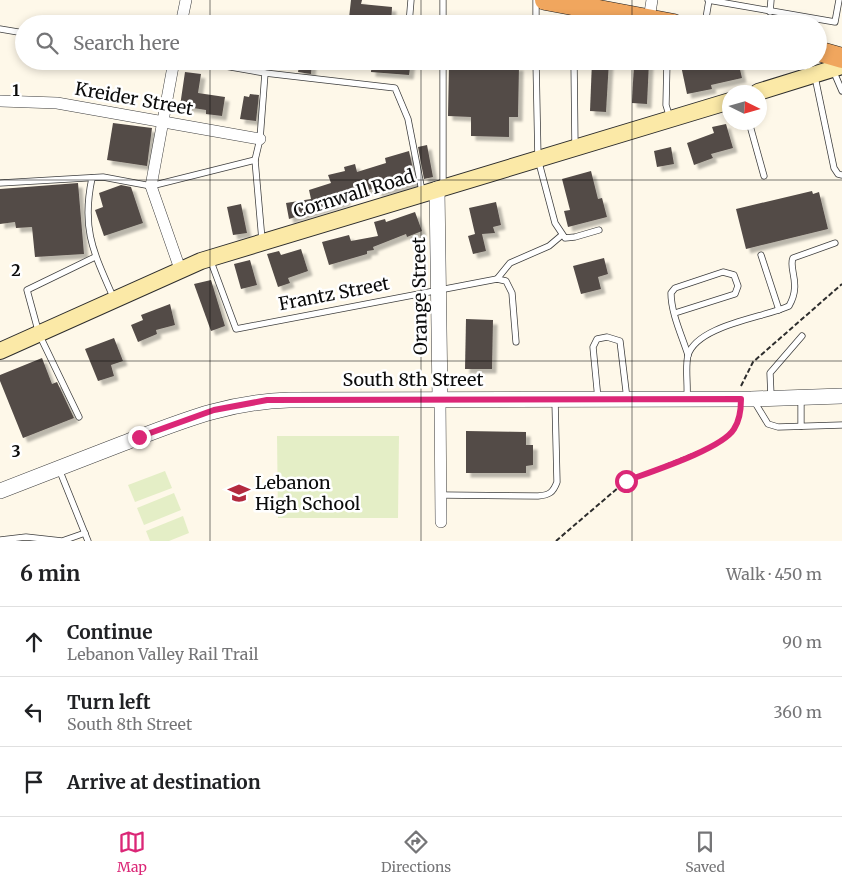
<!DOCTYPE html>
<html lang="en">
<head>
<meta charset="utf-8">
<style>
  :root { --surface:#fff; --page:#f6f6f6; --text:#202124; --muted:#757577; --line:#e0e0e0; --accent:#db2777 }
  body { margin:0; font-family:Merriweather,serif; background:var(--page); color:var(--text) }
  .compass { position:absolute; left:722px; top:85px; width:45px; height:45px; border-radius:50%; background:var(--surface); box-shadow:0 2px 8px #0003; rotate:95deg }
  .stop { position:absolute; width:15px; height:15px; margin:-11px; border:4px solid #db2777; border-radius:50%; background:#fff }
  .stop.end { background:#db2777; border-color:#fff; box-shadow:0 1px 5px #0008 }
  .list { margin:0; padding:0; list-style:none }
  h2 { display:flex; justify-content:space-between; align-items:center; height:65px; margin:0; padding:0 20px; font-size:21px }
  h2 small { font-size:16px; font-weight:400; color:var(--muted) }
  .list li { display:grid; grid-template-columns:32px 1fr auto; gap:15px; align-items:center; box-sizing:border-box; height:70px; padding:0 20px; border-top:1px solid var(--line) }
  .list b { display:block; font-size:19px; white-space:nowrap }
  .list p { margin:0; font-size:16px; white-space:nowrap; color:var(--muted) }
  .list em { font-size:16px; font-style:normal; color:var(--muted) }
  .icon { flex:none; width:28px; height:28px; fill:none; stroke:currentColor; stroke-width:2; stroke-linecap:round; stroke-linejoin:round }
  .map { position:relative; flex:none; width:842px; height:541px; overflow:hidden }
  .search { position:absolute; background:var(--surface); box-shadow:0 2px 8px #0003; left:15px; right:15px; top:15px; height:55px; display:flex; align-items:center; gap:12px; box-sizing:border-box; padding:0 18px; border-radius:28px; color:var(--muted); font-size:19px }
  .sheet { height:275px; background:var(--surface) }
  nav { display:flex; justify-content:space-around; align-items:center; box-sizing:border-box; height:70px; border-top:1px solid var(--line); background:var(--surface); font-size:14px; color:var(--muted) }
  nav a { display:grid; justify-items:center; gap:2px }
  nav .on { color:var(--accent) }
  .map>svg:first-child { display:block }
  .pitch { fill:#e4eec6 }
  .building { fill:#534b47; filter:url(#shadow) }
  .lines { fill:none; stroke-linecap:round; stroke-linejoin:round }
  .service-casing { stroke:#3e3e3e; stroke-width:7 }
  .minor-casing { stroke:#3e3e3e; stroke-width:12 }
  .tertiary-casing { stroke:#3e3e3e; stroke-width:16 }
  .secondary-casing { stroke:#2d2d2d; stroke-width:18 }
  .trunk-casing { stroke:#1c1c1c; stroke-width:21 }
  .path { stroke:#2d2d2d; stroke-width:2; stroke-dasharray:5 2.5; stroke-linecap:butt }
  .service { stroke:#fff; stroke-width:5.5 }
  .minor { stroke:#fff; stroke-width:11 }
  .tertiary { stroke:#fff; stroke-width:15 }
  .secondary { stroke:#fbe9a7; stroke-width:16 }
  .trunk { stroke:#f0a65e; stroke-width:20 }
  .route { stroke:#db2777; stroke-width:6 }
  .grid { fill:none; stroke:#0b0b0b; stroke-width:1; stroke-opacity:0.55 }
  .labels { text-anchor:middle; stroke-width:5; stroke-linejoin:round; paint-order:stroke }
  .street-label { font-size:18px; fill:#0b0b0b; stroke:#fff }
  .poi-label { font-size:18px; fill:#0b0b0b; stroke:#fff; text-anchor:start }
  .grid-label { font-size:16px; text-anchor:middle; font-weight:bold; fill:#0b0b0b; stroke:#fff; stroke-width:5; stroke-linejoin:round; paint-order:stroke }
</style>
</head>
<body>
<div class="map">
<svg width="842" height="541" viewBox="0 0 842 541">
  <defs>
    <filter id="shadow"><feDropShadow dx="4.5" dy="4.5" stdDeviation="1" flood-color="#0004"/></filter>
  </defs>
  <rect width="100%" height="100%" fill="#fef8e9"/>
  <g class="pitch">
    <polygon points="277,436 399,436 398,518 278,518"/>
    <polygon points="165,471 172,488 135,502 128,485"/>
    <polygon points="174,493 181,510 144,525 137,508"/>
    <polygon points="183,516 189,533 169,541 150,541 146,531"/>
  </g>
  <g class="building">
    <polygon points="351,0 362,0 361,4 392,7 391,24 376,24 376,21 349,18"/>
    <polygon points="300,61 312,61 311,74 298,72"/>
    <polygon points="372,61 411,61 409,75 371,72"/>
    <polygon points="592,61 609,61 606,112 590,111"/>
    <polygon points="634,61 649,62 647,104 632,103"/>
    <polygon points="680,61 738,61 742,78 711,85 712,89 687,94"/>
    <polygon points="449,65 519,66 518,117 509,117 509,137 471,136 471,117 448,116"/>
    <polygon points="185,72 201,74 198,93 225,97 222,116 206,114 206,110 180,106"/>
    <polygon points="250,94 259,95 256,121 240,119 244,96 249,97"/>
    <polygon points="113,123 152,128 147,166 107,160"/>
    <polygon points="726,124 733,148 711,154 713,158 694,165 687,143 714,133 712,127"/>
    <polygon points="427,145 433,177 424,179 418,147"/>
    <polygon points="671,147 674,164 657,167 654,151"/>
    <polygon points="409,151 416,183 377,192 376,188 345,196 346,201 289,219 286,203 311,199 309,190 331,183 328,175 345,171 344,167 355,164 357,172 386,163 385,158"/>
    <polygon points="591,171 598,199 602,198 607,217 568,227 564,211 570,210 562,179"/>
    <polygon points="78,183 84,254 35,257 32,227 16,228 15,222 0,224 0,189"/>
    <polygon points="121,185 131,187 143,223 104,236 95,210 103,207 99,193"/>
    <polygon points="812,191 813,194 819,192 828,229 746,249 736,209"/>
    <polygon points="496,202 501,225 493,227 495,233 482,234 486,251 473,254 468,236 475,234 469,208"/>
    <polygon points="241,204 247,233 233,235 227,207"/>
    <polygon points="415,212 422,231 407,237 406,234 373,247 374,250 367,251 367,254 329,265 322,242 349,235 351,241 378,236 374,222 385,219 386,222"/>
    <polygon points="301,249 308,271 288,278 290,283 278,287 267,254 279,251 281,255"/>
    <polygon points="604,258 608,274 598,277 601,289 581,294 573,266"/>
    <polygon points="250,260 257,285 241,289 234,264"/>
    <polygon points="211,280 225,326 211,331 194,284"/>
    <polygon points="170,304 175,325 156,330 157,334 138,342 131,325 143,320 141,315"/>
    <polygon points="466,319 493,320 492,369 465,369"/>
    <polygon points="114,338 123,361 111,365 114,376 98,381 85,349"/>
    <polygon points="42,358 52,384 57,382 74,418 23,438 0,381 0,375"/>
    <polygon points="466,431 526,432 526,445 533,445 533,465 526,466 526,473 466,473"/>
  </g>
  <g class="lines">
    <g class="service-casing">
      <g id="service">
        <polyline points="708,0 835,22 839,0"/>
        <polyline points="574,8 574,24"/>
        <polyline points="770,12 771,0"/>
        <polyline points="409,24 411,0"/>
        <polyline points="443,24 443,0"/>
        <polyline points="536,24 536,0"/>
        <polyline points="705,24 709,0"/>
        <polyline points="0,29 24,33"/>
        <polyline points="196,61 265,73 395,88 408,119 422,191"/>
        <polyline points="443,61 443,187"/>
        <polyline points="536,61 538,159 555,223 565,238 575,237 599,230"/>
        <polyline points="574,61 575,147"/>
        <polyline points="667,61 666,105 670,118"/>
        <polyline points="833,70 842,91"/>
        <polyline points="815,77 834,168 838,174 842,175"/>
        <polyline points="749,122 764,176"/>
        <path d="M92 178C81 230 94 253 114 299"/>
        <polyline points="0,183 103,177 151,186 255,160"/>
        <polyline points="262,240 255,160 260,139 265,73"/>
        <polyline points="761,255 779,310"/>
        <polyline points="210,259 236,329 497,279 506,281 512,293 516,342"/>
        <polyline points="497,279 510,263 549,246 562,235"/>
        <path d="M675 313 735 294 738 286 734 275 723 272 675 288 671 293C671 313 682 336 688 355"/>
        <polyline points="771,396 770,373 802,336"/>
        <path d="M687 397C688 384 685 367 688 355 698 325 763 318 789 306 802 283 788 269 793 258L835 243"/>
        <polyline points="801,398 801,426"/>
        <polyline points="598,399 593,347 597,339 607,337 620,341 627,399"/>
        <polyline points="754,401 768,424 778,427 842,425"/>
        <polyline points="79,417 39,334 27,290 95,257"/>
        <polyline points="59,469 88,541"/>
        <path d="M441 495 538 496C549 495 553 493 557 482L555 401"/>
        <polyline points="0,540 26,537 62,541 85,533"/>
      </g>
    </g>
    <g class="minor-casing">
      <g id="minor">
        <polyline points="649,19 652,0"/>
        <polyline points="181,24 186,0"/>
        <polyline points="174,61 151,186 180,269"/>
        <polyline points="0,101 57,103 260,139"/>
        <polyline points="440,398 441,522"/>
      </g>
    </g>
    <g class="tertiary-casing">
      <g id="tertiary">
        <polyline points="437,189 440,398"/>
        <path d="M0 491C41 475 83 459 124 443 182 421 226 402 289 400L751 399 842 396"/>
      </g>
    </g>
    <g class="secondary-casing">
      <g id="secondary">
        <polyline points="758,92 842,66"/>
        <polyline points="0,351 201,261 730,101"/>
      </g>
    </g>
    <g class="trunk-casing">
      <g id="trunk">
        <polyline points="545,0 674,24"/>
        <polyline points="818,51 842,58"/>
      </g>
    </g>
    <g class="path">
      <polyline points="741,386 753,362 842,284"/>
      <polyline points="556,541 626,481 717,444 734,429 740,413"/>
    </g>
    <use href="#service" class="service"/>
    <use href="#minor" class="minor"/>
    <use href="#tertiary" class="tertiary"/>
    <use href="#secondary" class="secondary"/>
    <use href="#trunk" class="trunk"/>
  </g>
  <g class="lines">
    <path class="route" d="M139 437 214 410 267 400 741 399C741 409 740 420 734 429 722 449 650 472 626 481"/>
  </g>
  <path class="grid" d="M210 0V24M421 0V24M632 0V24M210 61V541M421 61V541M632 61V541M0 180H842M0 361H842"/>
  <defs>
    <g id="school-bare" transform="scale(1.725)"><path d="M0-5L7-2L0 1L-7-2ZM-4 1L0 2.5L4 1V4Q0 6-4 4Z" fill="#b32a3f" stroke="#fff" stroke-width="2.5" paint-order="stroke"/></g>
  </defs>
  <g fill-rule="evenodd">
    <use href="#school-bare" x="239" y="493"/>
  </g>
  <g class="labels">
    <g class="street-label">
      <text transform="translate(134 99) rotate(10)" y="6">Kreider Street</text>
      <text transform="translate(354 194) rotate(-17)" y="6">Cornwall Road</text>
      <text transform="translate(334 294) rotate(-11)" y="6">Frantz Street</text>
      <text transform="translate(420 296) rotate(-91)" y="6">Orange Street</text>
      <text x="413" y="386">South 8th Street</text>
    </g>
    <g class="poi-label">
      <text x="255" y="489">Lebanon<tspan x="255" dy="21">High School</tspan></text>
    </g>
  </g>
  <g class="grid-label">
    <text x="16" y="96">1</text>
    <text x="16" y="276">2</text>
    <text x="16" y="457">3</text>
  </g>
</svg>
<svg class="compass" viewBox="-18 -18 36 36"><path d="M0-13l5 13h-10z" fill="#e53935"/><path d="M0 13l5-13h-10z" fill="#757577"/></svg>
<div class="stop" style="left:626px;top:481px"></div>
<div class="stop end" style="left:139px;top:437px"></div>
<div class="search"><svg class="icon" aria-label="search" viewBox="0 0 24 24"><circle cx="10" cy="10" r="6"/><path d="M15 15l6 6"/></svg>Search here</div>
</div>
<section class="sheet">
<h2>6 min<small>Walk · 450 m</small></h2>
<ul class="list">
<li><svg class="icon" aria-label="ahead" viewBox="0 0 24 24"><path d="M12 20V5M6 11l6-6 6 6"/></svg><div><b>Continue</b><p>Lebanon Valley Rail Trail</p></div><em>90 m</em></li>
<li><svg class="icon" aria-label="left" viewBox="0 0 24 24"><path d="M17 20v-9H6M10 6l-5 5 5 5"/></svg><div><b>Turn left</b><p>South 8th Street</p></div><em>360 m</em></li>
<li><svg class="icon" aria-label="arrive" viewBox="0 0 24 24"><path d="M6 21V4h12l-3 4 3 4H6"/></svg><div><b>Arrive at destination</b></div></li>
</ul>
</section>
<nav>
<a class="on"><svg class="icon" aria-label="map" viewBox="0 0 24 24"><path d="M3 6l6-2 6 2 6-2v14l-6 2-6-2-6 2zM9 4v14M15 6v14"/></svg>Map</a>
<a><svg class="icon" aria-label="directions" viewBox="0 0 24 24"><path d="M12 3l9 9-9 9-9-9zM9 14v-3h6M13 9l2 2-2 2"/></svg>Directions</a>
<a><svg class="icon" aria-label="saved" viewBox="0 0 24 24"><path d="M7 4h10v16l-5-4-5 4z"/></svg>Saved</a>
</nav>
</body>
</html>
